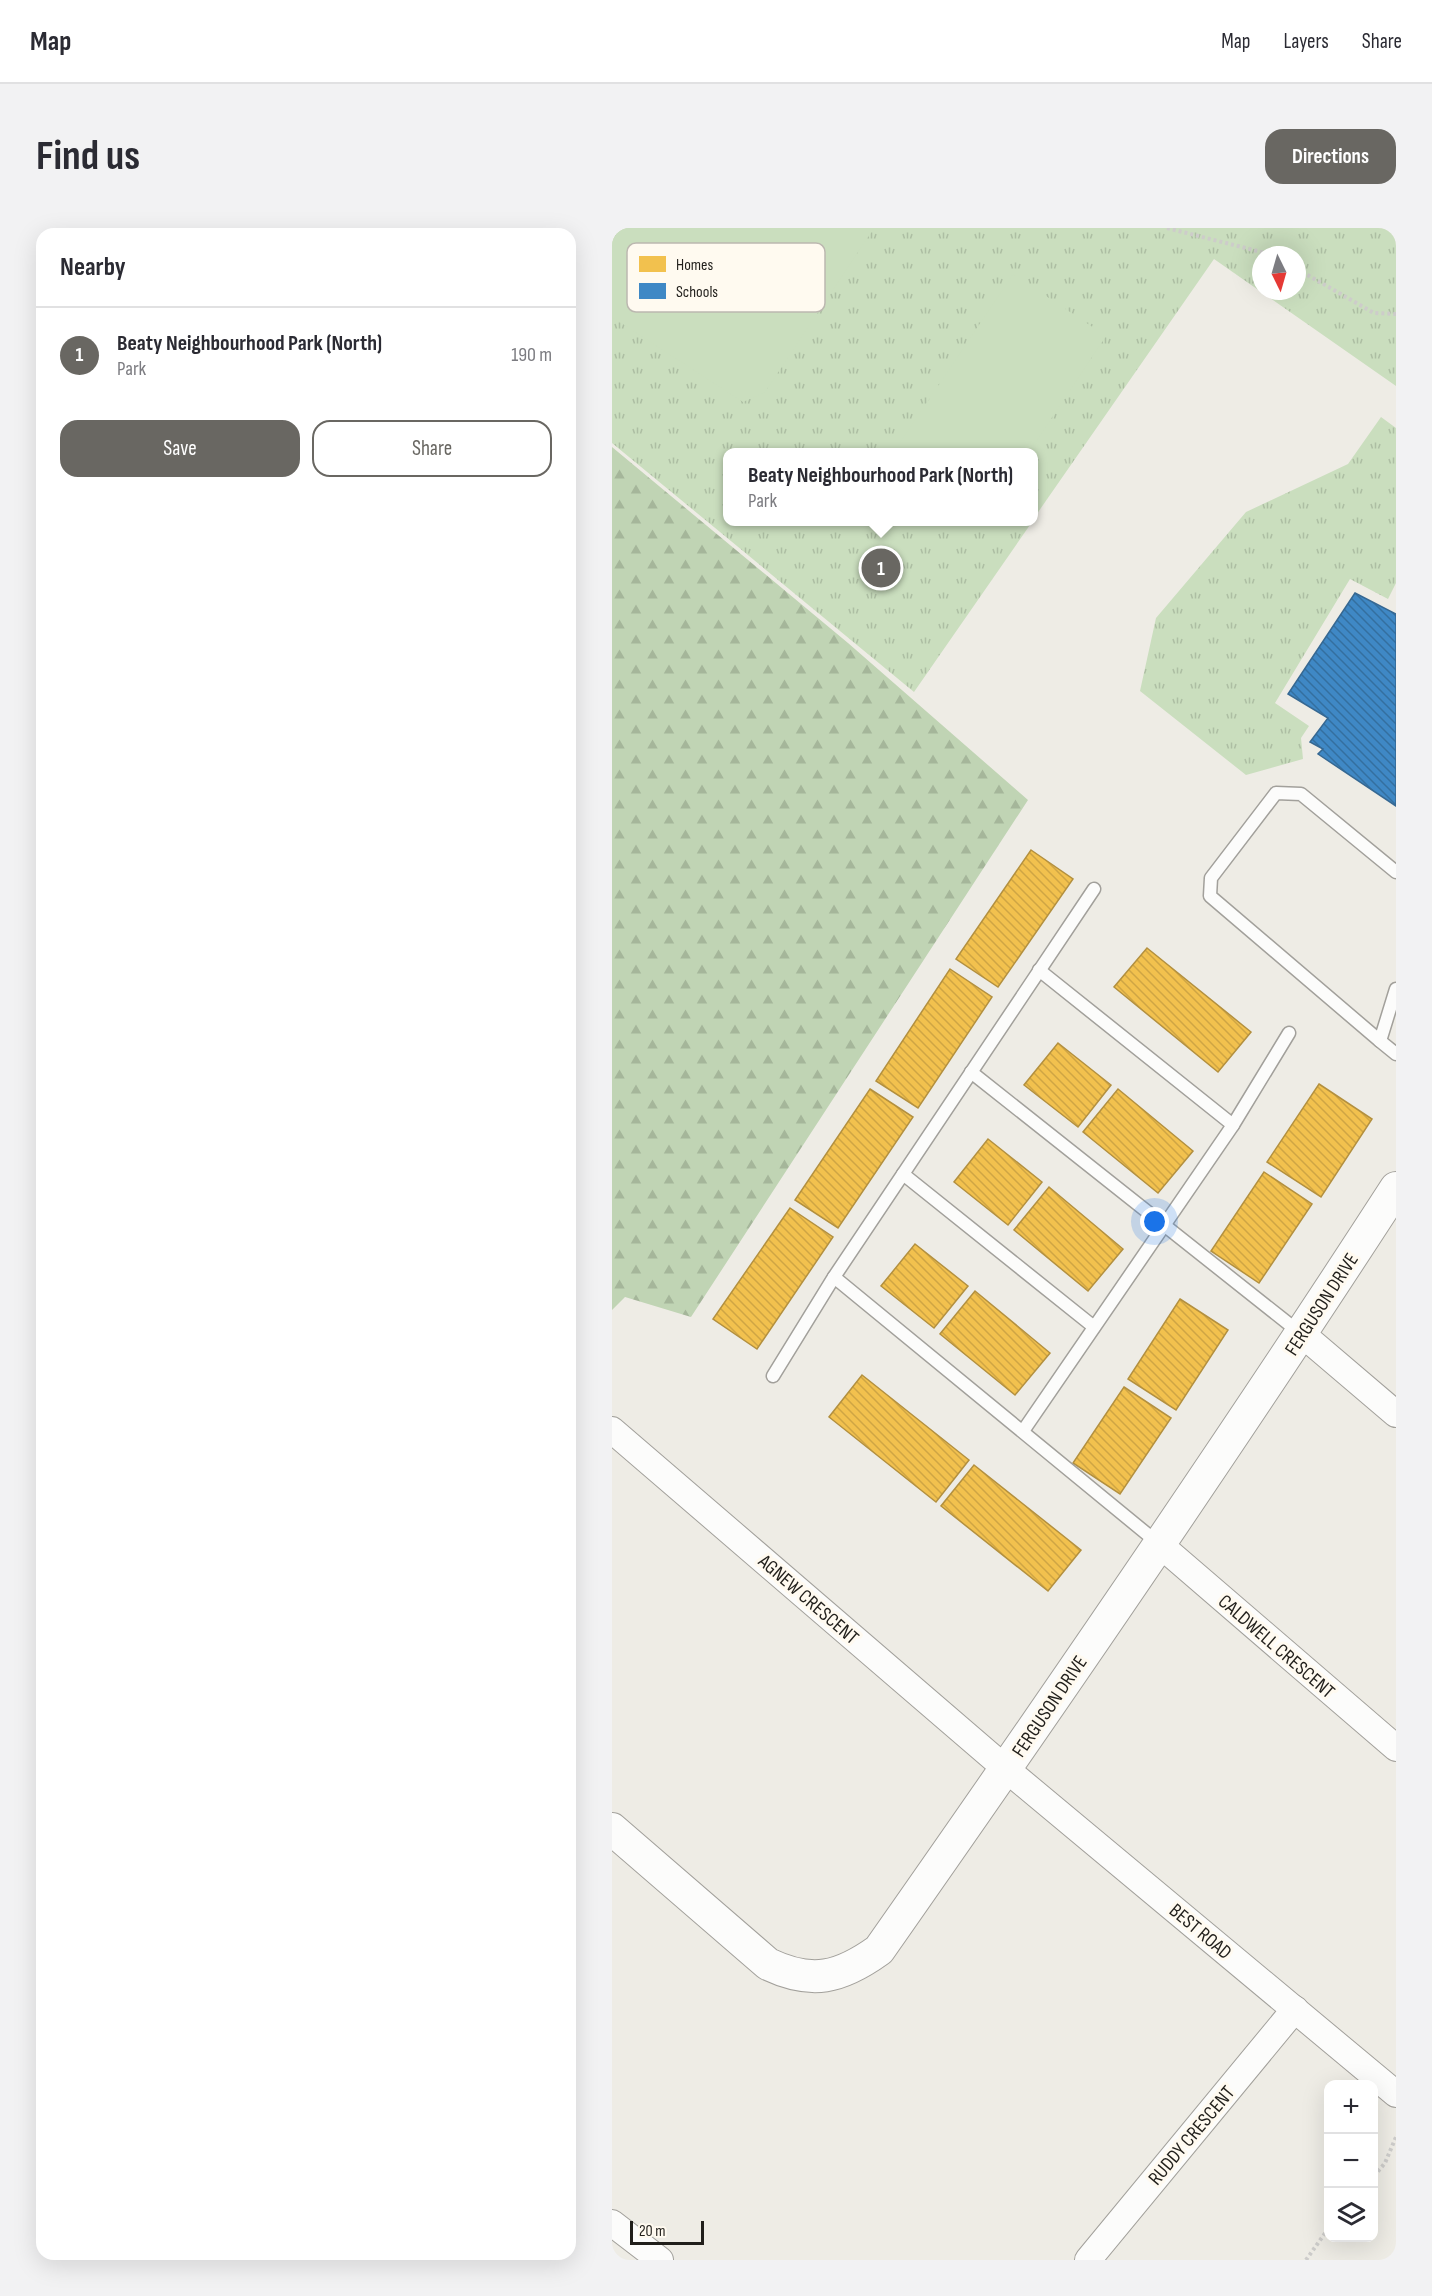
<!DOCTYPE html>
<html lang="en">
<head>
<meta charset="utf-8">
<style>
  :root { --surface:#fff; --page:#f2f2f3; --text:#2b2b33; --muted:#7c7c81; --line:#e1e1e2; --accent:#696762 }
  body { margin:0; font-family:"Sofia Sans Condensed",sans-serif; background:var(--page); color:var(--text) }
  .controls { position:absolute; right:18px; bottom:18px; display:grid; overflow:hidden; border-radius:12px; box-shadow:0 6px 24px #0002 }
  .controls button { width:54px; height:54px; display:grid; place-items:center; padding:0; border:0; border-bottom:2px solid var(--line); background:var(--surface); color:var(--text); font:30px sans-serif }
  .compass { position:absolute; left:640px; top:18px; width:54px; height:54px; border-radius:50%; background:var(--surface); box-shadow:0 6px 24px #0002; rotate:175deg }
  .scale { position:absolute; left:18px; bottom:15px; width:74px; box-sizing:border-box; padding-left:6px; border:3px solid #211f1b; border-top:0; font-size:16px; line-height:21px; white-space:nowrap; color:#211f1b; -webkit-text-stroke:4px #fffaf0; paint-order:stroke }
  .you { position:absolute; left:543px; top:994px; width:21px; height:21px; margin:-15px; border:4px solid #fff; border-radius:50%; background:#1a73e8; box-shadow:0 0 0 9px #1a73e833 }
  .badge { display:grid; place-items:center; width:39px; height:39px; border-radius:50%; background:var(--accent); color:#fff; font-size:20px; font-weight:700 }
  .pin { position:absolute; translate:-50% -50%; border:3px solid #fff; box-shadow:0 2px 6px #0006 }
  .popup { position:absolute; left:111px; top:220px; width:315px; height:78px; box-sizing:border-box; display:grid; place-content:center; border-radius:12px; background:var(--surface); filter:drop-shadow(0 2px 4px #0005); font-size:20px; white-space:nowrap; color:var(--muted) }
  .popup b { font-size:22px; color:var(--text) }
  .popup::after { content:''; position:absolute; left:50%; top:100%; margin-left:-12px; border:12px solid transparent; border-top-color:var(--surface) }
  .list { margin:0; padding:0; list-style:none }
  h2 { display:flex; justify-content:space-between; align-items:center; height:78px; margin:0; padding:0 24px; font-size:26px }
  h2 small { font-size:20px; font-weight:400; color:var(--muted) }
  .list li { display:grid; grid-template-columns:39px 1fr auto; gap:18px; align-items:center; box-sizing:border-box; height:96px; padding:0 24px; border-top:2px solid var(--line) }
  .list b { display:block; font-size:22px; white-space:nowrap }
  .list p { margin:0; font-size:20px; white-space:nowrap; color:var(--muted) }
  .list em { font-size:20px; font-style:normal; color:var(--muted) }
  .actions { display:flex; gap:12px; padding:18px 24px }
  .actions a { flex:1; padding:14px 0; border:2px solid var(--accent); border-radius:18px; text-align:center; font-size:21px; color:var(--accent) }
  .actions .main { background:var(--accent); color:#fff }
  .icon { flex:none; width:33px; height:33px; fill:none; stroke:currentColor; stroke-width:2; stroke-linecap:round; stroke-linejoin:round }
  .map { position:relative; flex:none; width:784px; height:2032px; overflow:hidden; border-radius:18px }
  header { display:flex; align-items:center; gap:36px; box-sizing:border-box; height:84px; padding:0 30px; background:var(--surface); border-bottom:2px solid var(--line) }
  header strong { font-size:28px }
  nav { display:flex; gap:33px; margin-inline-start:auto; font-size:21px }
  .intro { display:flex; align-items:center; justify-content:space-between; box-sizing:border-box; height:144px; padding:0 36px }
  h1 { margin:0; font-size:42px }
  .button { padding:15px 27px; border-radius:18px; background:var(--accent); color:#fff; font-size:21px; font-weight:700 }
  main { display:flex; gap:36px; padding:0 36px }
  aside { flex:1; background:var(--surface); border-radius:18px; box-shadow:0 6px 24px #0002 }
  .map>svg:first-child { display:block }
  .grass { fill:url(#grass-tufts); fill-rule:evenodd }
  .forest { fill:url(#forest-firs) }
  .garden { fill:#cadebe }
  .homes { fill:url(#homes-back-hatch); stroke:#b3903f; stroke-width:1.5 }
  .schools { fill:url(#schools-back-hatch); stroke:#366892; stroke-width:1.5 }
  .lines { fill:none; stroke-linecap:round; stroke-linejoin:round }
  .service-casing { stroke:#a2a09b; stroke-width:15 }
  .minor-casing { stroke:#a2a09b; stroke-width:28 }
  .tertiary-casing { stroke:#a2a09b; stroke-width:34 }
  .path { stroke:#cdccca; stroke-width:4; stroke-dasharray:3 3; stroke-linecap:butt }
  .service { stroke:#fcfcfb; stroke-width:12 }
  .minor { stroke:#fcfcfb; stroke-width:26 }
  .tertiary { stroke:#fcfcfb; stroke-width:32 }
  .labels { text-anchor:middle; stroke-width:6; stroke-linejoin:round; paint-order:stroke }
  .street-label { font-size:20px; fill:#211f1b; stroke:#fffaf0 }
  .key { fill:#fffaf0; stroke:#bcb8b0; stroke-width:1.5 }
  .key-label { font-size:16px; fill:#211f1b }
</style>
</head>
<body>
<header>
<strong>Map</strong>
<nav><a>Map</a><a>Layers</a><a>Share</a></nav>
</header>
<div class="intro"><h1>Find us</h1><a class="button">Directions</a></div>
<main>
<aside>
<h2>Nearby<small></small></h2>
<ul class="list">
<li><span class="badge">1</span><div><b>Beaty Neighbourhood Park (North)</b><p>Park</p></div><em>190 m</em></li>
</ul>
<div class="actions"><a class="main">Save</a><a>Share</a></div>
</aside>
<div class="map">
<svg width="784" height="2032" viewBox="0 0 784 2032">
  <defs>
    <pattern id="grass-tufts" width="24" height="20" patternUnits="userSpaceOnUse" patternTransform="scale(1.5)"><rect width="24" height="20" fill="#cadebe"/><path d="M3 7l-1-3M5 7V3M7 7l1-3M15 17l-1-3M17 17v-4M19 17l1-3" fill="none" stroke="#adbea3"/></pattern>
    <pattern id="forest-firs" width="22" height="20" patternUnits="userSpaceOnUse" patternTransform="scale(1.5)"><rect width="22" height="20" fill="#c0d4b4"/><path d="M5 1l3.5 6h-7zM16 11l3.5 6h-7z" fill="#a5b69a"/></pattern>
    <pattern id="homes-back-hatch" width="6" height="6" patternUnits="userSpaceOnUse" patternTransform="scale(1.5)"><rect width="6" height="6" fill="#f2c14e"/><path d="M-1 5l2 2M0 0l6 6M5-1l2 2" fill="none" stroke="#cfa544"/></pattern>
    <pattern id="schools-back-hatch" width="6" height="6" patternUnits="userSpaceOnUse" patternTransform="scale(1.5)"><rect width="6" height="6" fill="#3f88c5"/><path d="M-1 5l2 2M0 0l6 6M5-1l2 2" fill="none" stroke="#346f9f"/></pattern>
  </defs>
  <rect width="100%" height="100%" fill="#eeece5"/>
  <g class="grass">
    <path d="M0 0H784V158L602 31 422 290V224H116V294H420L302 464 0 215ZM649 27H685V63H649Z"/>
    <polygon points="769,189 784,200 784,355 776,371 738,351 663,475 697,498 689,510 691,531 634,547 528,463 544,390 634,284 736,236"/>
  </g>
  <polygon class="forest" points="0,219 236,415 416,572 79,1089 13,1069 0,1082"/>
  <g class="garden">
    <polygon points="0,0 262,0 153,164 131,174 0,89"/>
    <polygon points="401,46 494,108 417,224 282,224"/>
  </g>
  <g class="homes">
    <polygon points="419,622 461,651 386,759 344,731"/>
    <polygon points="535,720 639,804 606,844 502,759"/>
    <polygon points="338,741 380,769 306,880 264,853"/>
    <polygon points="446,815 499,857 466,899 412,857"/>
    <polygon points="707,856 760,891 709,969 655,934"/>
    <polygon points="258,861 301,889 226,1000 183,972"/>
    <polygon points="506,861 581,923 546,965 471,904"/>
    <polygon points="376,911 430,954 396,997 342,954"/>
    <polygon points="652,944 700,976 647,1055 599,1023"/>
    <polygon points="437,959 511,1021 476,1063 402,1002"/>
    <polygon points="178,980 221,1009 145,1121 101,1091"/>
    <polygon points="303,1016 356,1058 322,1100 269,1058"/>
    <polygon points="363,1063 438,1125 403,1167 328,1106"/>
    <polygon points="568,1071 616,1102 564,1182 516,1151"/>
    <polygon points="250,1147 357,1232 324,1274 217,1189"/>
    <polygon points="512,1159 559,1190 508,1266 461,1235"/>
    <polygon points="362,1237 469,1322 436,1363 329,1278"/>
  </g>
  <polygon class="schools" points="743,365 784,386 784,578 706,526 711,521 698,514 716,490 676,466"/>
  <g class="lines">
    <g class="service-casing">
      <g id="service">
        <polyline points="427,742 621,897"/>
        <polyline points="784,761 768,813 784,826"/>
        <polyline points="768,813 598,668 599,650 664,565 689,566 784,644"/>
        <polyline points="359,844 687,1104"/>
        <polyline points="291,946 482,1099"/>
        <polyline points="222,1049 546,1315"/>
        <polyline points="161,1148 222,1049 482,661"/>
        <polyline points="411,1203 621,897 677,805"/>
      </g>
    </g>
    <g class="minor-casing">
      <g id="minor">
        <polyline points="690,1106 784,1186"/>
        <polyline points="0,1202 394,1541 784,1866"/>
        <polyline points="546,1315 784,1520"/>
        <polyline points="0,1995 48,2032"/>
        <polyline points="476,2032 683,1781"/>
      </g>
    </g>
    <g class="tertiary-casing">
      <path id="tertiary" d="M0 1601 156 1736C200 1757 228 1750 267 1722 443 1471 617 1218 784 960"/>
    </g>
    <g class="path">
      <polyline points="555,0 661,27"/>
      <polyline points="685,41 762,85 784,86"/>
      <polyline points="762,1948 773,1935 784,1909"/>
      <polyline points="694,2032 716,2001"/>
    </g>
    <use href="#service" class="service"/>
    <use href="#minor" class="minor"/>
    <use href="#tertiary" class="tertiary"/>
  </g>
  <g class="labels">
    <g class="street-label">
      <text transform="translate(709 1076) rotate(-57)" y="7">FERGUSON DRIVE</text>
      <text transform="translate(197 1371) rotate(41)" y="7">AGNEW CRESCENT</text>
      <text transform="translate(665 1418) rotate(41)" y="7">CALDWELL CRESCENT</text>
      <text transform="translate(437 1478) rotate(-56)" y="7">FERGUSON DRIVE</text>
      <text transform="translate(589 1703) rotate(40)" y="7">BEST ROAD</text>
      <text transform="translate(579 1907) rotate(-50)" y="7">RUDDY CRESCENT</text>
    </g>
  </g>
  <rect x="15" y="15" width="198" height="69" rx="9" class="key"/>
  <rect x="27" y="28" width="27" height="16" fill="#f2c14e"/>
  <rect x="27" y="55" width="27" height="16" fill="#3f88c5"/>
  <g class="key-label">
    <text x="64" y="42">Homes</text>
    <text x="64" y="69">Schools</text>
  </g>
</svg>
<div class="controls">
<button>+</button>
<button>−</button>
<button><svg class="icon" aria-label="layers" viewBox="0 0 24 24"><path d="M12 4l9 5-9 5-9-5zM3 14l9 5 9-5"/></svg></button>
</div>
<svg class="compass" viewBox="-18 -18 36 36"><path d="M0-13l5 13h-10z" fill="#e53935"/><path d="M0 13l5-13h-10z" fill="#7c7c81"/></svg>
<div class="scale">20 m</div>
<div class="you"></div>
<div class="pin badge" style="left:269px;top:340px">1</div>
<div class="popup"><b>Beaty Neighbourhood Park (North)</b>Park</div>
</div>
</main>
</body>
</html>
